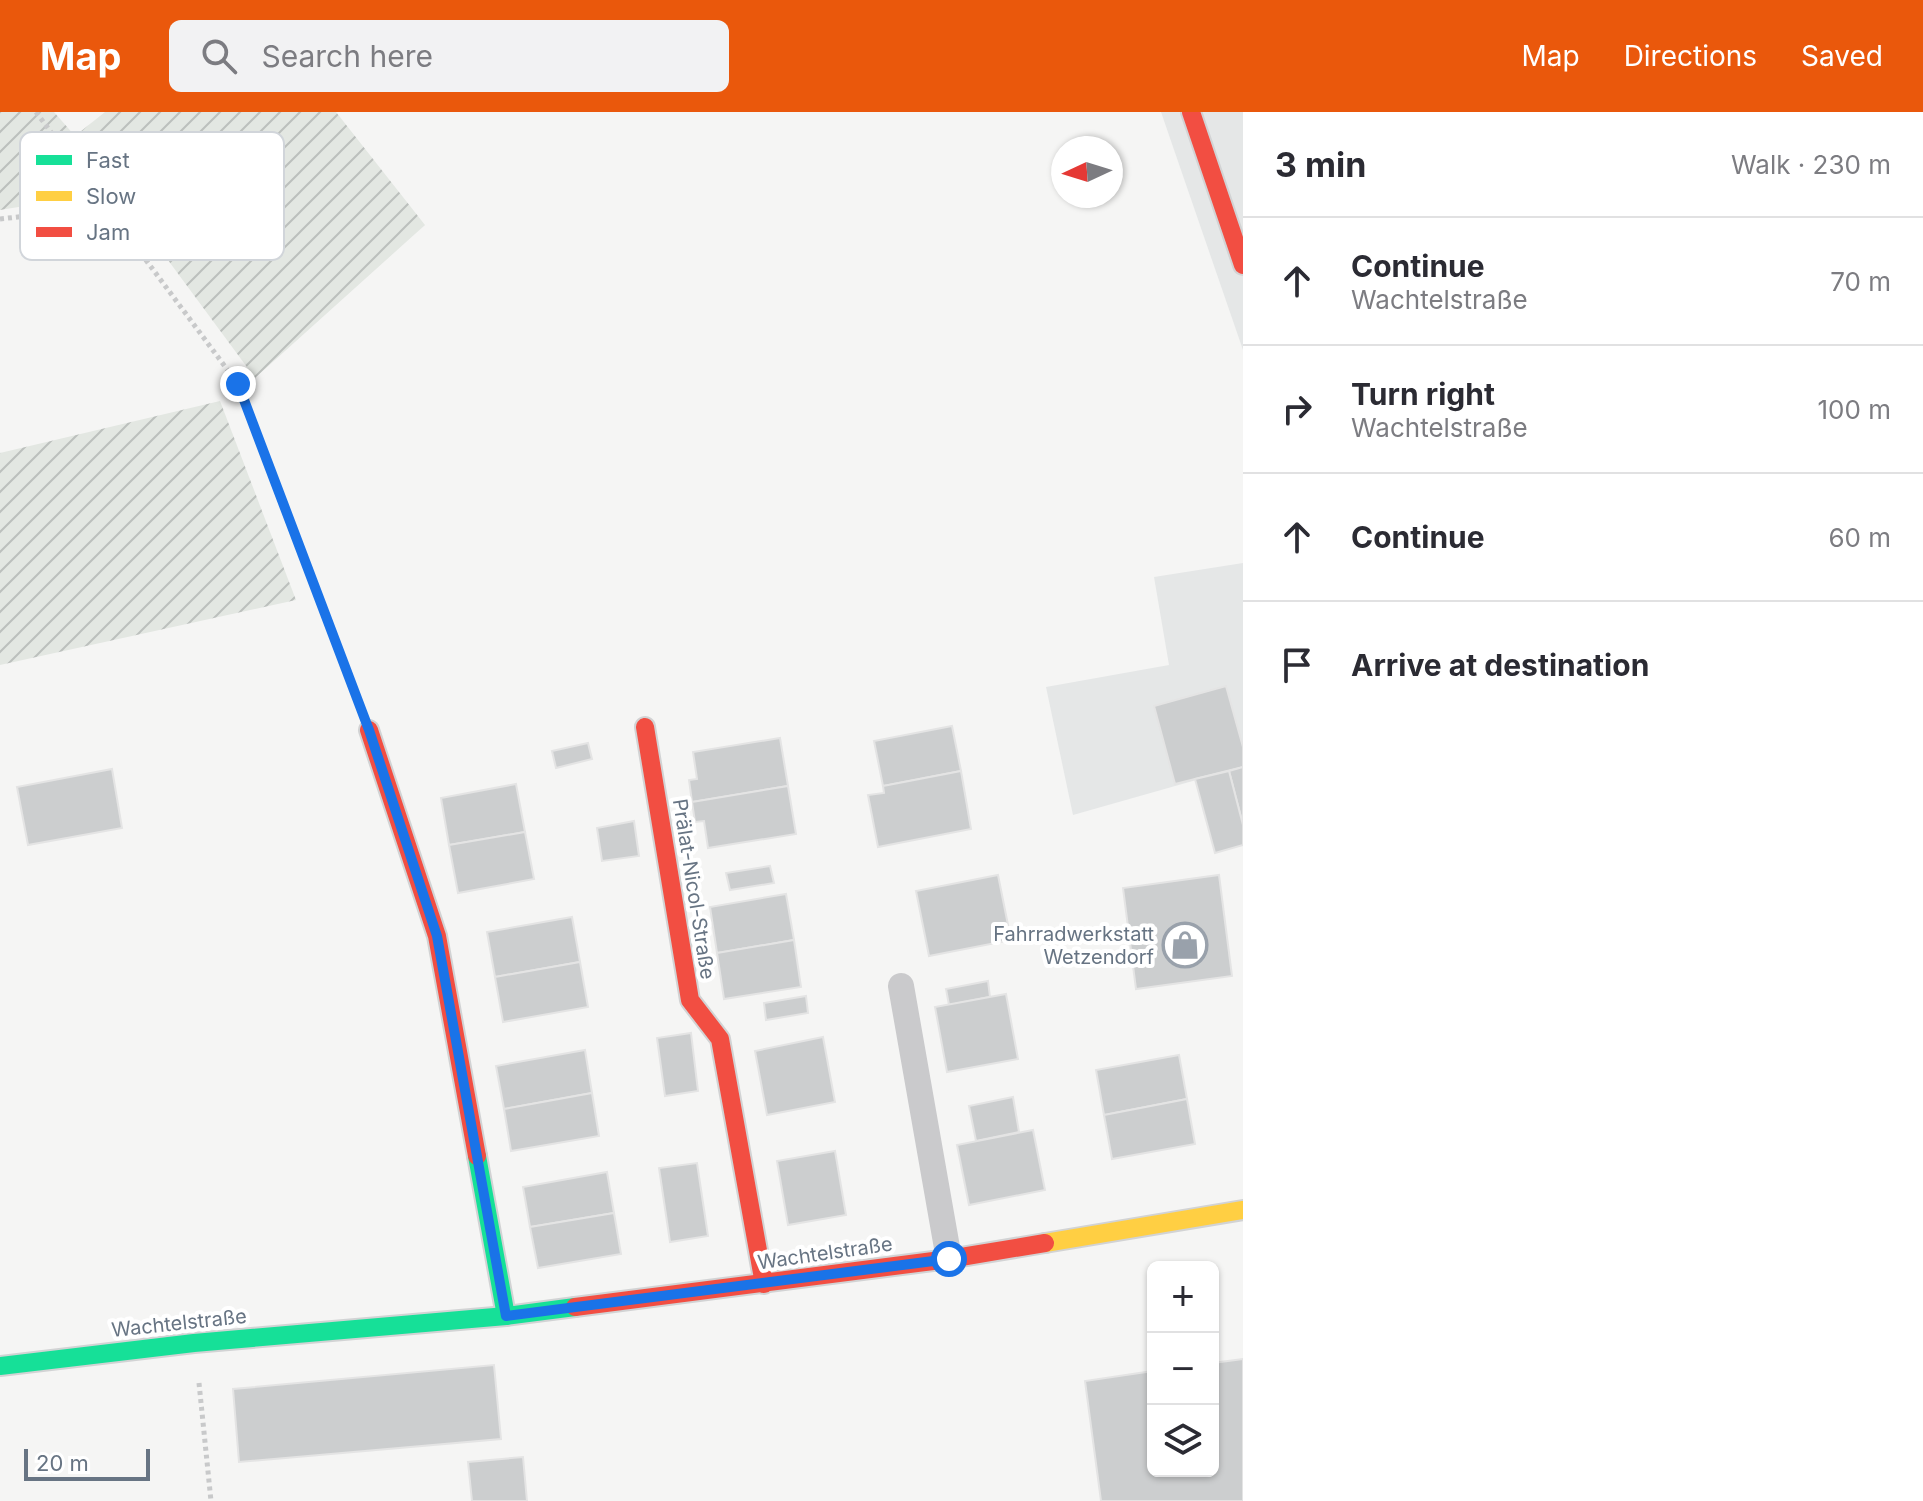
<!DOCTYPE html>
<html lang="en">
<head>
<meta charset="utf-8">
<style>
  :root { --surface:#fff; --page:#f2f2f3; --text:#2b2b33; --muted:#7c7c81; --line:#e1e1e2; --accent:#ea580c }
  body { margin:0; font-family:Inter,sans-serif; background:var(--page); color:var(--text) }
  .controls { position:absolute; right:24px; bottom:24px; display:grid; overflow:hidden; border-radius:12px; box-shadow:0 2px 6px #0004 }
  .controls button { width:72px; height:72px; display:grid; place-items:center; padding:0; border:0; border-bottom:2px solid var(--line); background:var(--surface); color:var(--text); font:40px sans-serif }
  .compass { position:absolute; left:1051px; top:24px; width:72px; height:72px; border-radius:50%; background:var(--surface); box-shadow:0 2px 6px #0004; rotate:266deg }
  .scale { position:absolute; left:24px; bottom:20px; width:126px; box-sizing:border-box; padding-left:8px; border:4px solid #677483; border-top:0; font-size:22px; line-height:28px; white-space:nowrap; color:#677483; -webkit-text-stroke:6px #fff; paint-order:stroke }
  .stop { position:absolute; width:24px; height:24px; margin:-18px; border:6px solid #1a73e8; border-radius:50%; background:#fff }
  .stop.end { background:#1a73e8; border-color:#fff; box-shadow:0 2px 8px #0008 }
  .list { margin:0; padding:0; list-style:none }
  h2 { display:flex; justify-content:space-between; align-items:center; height:104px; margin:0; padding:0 32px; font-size:34px }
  h2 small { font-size:26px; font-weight:400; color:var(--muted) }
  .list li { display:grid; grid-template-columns:52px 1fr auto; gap:24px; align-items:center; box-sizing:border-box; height:128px; padding:0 32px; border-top:2px solid var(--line) }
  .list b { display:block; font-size:30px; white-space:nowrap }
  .list p { margin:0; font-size:26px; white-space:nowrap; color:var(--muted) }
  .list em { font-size:26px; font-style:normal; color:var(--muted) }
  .icon { flex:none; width:44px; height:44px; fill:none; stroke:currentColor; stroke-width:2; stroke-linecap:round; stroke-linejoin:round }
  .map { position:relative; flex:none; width:1243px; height:1389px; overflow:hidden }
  header { display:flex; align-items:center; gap:48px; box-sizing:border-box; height:112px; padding:0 40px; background:var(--accent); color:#fff }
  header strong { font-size:38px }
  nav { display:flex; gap:44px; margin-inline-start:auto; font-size:28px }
  .search { width:560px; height:72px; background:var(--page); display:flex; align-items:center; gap:20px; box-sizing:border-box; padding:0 28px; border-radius:12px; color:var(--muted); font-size:30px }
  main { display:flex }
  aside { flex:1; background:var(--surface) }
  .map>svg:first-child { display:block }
  .built { fill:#e5e7e7 }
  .garden { fill:url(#garden-furrows) }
  .building { fill:#cccecf; stroke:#e4e4e4; stroke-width:2 }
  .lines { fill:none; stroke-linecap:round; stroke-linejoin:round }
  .fast-casing { stroke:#d2d3d4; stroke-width:22 }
  .slow-casing { stroke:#d2d3d4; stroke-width:22 }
  .jam-casing { stroke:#d2d3d4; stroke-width:22 }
  .path { stroke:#c8c9ca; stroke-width:5; stroke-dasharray:4 4; stroke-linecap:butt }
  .lane { stroke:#cacacc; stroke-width:26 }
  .fast { stroke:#16e098; stroke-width:18 }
  .slow { stroke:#ffcf43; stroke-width:18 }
  .jam { stroke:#f24e42; stroke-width:18 }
  .route { stroke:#1a73e8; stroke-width:10 }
  .labels { text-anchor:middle; stroke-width:8; stroke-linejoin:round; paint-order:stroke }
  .street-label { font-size:20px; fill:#677483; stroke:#fff }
  .poi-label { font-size:20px; fill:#677483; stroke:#fff; text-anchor:end }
  .key { fill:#fff; stroke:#d1d5da; stroke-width:2 }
  .key-label { font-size:22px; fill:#677483 }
</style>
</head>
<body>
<header>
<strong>Map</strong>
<div class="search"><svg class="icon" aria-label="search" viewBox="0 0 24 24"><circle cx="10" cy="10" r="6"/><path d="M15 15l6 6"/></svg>Search here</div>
<nav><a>Map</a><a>Directions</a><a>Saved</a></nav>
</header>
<main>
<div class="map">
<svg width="1243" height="1389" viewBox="0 0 1243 1389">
  <defs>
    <pattern id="garden-furrows" width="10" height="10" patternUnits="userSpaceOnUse" patternTransform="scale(2)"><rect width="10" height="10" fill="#e3e7e2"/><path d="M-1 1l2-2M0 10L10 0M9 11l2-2" fill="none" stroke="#bcc0bd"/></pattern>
  </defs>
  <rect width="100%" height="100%" fill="#f5f5f4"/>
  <g class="built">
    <polygon points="1161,0 1243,0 1243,238"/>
    <polygon points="1243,451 1243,713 1228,659 1073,703 1046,575 1169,553 1154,465"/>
  </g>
  <g class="garden">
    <polygon points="0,0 54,0 75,24 105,0 336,0 425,113 255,266 117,79 0,98"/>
    <polygon points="220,289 296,488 0,553 0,341"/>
  </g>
  <g class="building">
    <polygon points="1226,574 1243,635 1243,655 1175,672 1154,594"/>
    <polygon points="952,614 961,659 883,674 874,629"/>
    <polygon points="780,626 788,674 692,690 689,668 697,667 693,640"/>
    <polygon points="588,631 592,647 556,656 552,639"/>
    <polygon points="1243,655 1243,713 1229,659"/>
    <polygon points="112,657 122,716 28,733 17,675"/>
    <polygon points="961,659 971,717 878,735 868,683 884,681 883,674"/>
    <polygon points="1229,659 1243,713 1243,733 1215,741 1195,667"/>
    <polygon points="516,672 525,720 449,733 441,686"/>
    <polygon points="788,674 796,722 708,736 704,709 695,710 692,690"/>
    <polygon points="634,709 639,744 602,749 597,716"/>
    <polygon points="525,720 534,767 458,781 449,733"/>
    <polygon points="770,754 774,771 730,778 726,761"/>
    <polygon points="998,763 1011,828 929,844 916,779"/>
    <polygon points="1219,763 1232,864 1136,877 1123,776"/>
    <polygon points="786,782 794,828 717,841 710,795"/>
    <polygon points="572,805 580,850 495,865 487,820"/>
    <polygon points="794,828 801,875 724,887 717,841"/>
    <polygon points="580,850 588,895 503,910 495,865"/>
    <polygon points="988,869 990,885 949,893 946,877"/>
    <polygon points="1006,882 1018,947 947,960 935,895"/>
    <polygon points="806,884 808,901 766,908 764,891"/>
    <polygon points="691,921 698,979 665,984 657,926"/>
    <polygon points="823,925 835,990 767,1003 755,939"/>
    <polygon points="585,938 592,981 504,997 496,954"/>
    <polygon points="1179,943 1187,987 1104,1003 1096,958"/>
    <polygon points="592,981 599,1024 511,1039 504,997"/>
    <polygon points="1013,985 1019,1020 976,1029 969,994"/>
    <polygon points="1187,987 1195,1032 1112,1047 1104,1003"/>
    <polygon points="1033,1018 1045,1078 969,1093 957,1033"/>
    <polygon points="835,1039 846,1103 788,1113 777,1049"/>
    <polygon points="697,1051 708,1124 670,1130 659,1056"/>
    <polygon points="607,1060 614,1101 530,1115 523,1075"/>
    <polygon points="614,1101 621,1142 538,1156 530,1115"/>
    <polygon points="1243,1247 1243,1389 1101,1389 1085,1269 1153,1259 1153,1359 1213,1359 1213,1251"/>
    <polygon points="494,1253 501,1327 239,1350 233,1277"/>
    <polygon points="523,1345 527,1389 472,1389 468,1350"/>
  </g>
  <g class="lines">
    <g class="fast-casing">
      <g id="fast">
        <polyline points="477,1044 506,1204"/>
        <polyline points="0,1254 194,1231 506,1204 575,1195"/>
      </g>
    </g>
    <g class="slow-casing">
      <polyline id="slow" points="1045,1131 1243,1098"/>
    </g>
    <g class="jam-casing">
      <g id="jam">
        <polyline points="1191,0 1243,153"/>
        <polyline points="645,615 690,888 720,927 764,1172"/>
        <polyline points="369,618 437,824 477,1044"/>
        <polyline points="575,1195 949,1147 1045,1131"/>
      </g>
    </g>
    <g class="path">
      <polyline points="36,0 238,272 354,579"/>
      <polyline points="0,107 106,95"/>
      <polyline points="199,1271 211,1389"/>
    </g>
    <polyline class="lane" points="901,874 949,1147"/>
    <use href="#fast" class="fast"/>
    <use href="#slow" class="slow"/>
    <use href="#jam" class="jam"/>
  </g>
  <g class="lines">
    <polyline class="route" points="238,272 369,618 437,824 506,1204 949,1147"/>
  </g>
  <defs>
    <g id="shop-ring" transform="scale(2.3)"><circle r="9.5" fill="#fff" stroke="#99a1ab" stroke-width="1.5"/><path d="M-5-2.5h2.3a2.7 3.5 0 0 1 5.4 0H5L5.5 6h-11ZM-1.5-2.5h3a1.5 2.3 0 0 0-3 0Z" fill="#99a1ab"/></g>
  </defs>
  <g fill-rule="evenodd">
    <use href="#shop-ring" x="1185" y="833"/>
  </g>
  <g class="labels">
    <g class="street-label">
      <text transform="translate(694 777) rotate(81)" y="7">Prälat-Nicol-Straße</text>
      <text transform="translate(825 1141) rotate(-8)" y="7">Wachtelstraße</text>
      <text transform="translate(179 1211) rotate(-6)" y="7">Wachtelstraße</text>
    </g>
    <g class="poi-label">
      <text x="1154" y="829">Fahrradwerkstatt<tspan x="1154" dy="23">Wetzendorf</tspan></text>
    </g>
  </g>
  <rect x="20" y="20" width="264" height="128" rx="12" class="key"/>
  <rect x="36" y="43" width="36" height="10" fill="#16e098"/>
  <rect x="36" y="79" width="36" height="10" fill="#ffcf43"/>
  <rect x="36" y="115" width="36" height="10" fill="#f24e42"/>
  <g class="key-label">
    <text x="86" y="56">Fast</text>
    <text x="86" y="92">Slow</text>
    <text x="86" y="128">Jam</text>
  </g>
</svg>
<div class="controls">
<button>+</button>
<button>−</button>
<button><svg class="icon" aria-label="layers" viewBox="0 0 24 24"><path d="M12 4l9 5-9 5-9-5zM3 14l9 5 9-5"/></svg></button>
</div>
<svg class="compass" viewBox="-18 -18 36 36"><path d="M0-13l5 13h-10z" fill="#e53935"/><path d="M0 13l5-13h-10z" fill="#7c7c81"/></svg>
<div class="scale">20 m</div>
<div class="stop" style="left:949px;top:1147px"></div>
<div class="stop end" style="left:238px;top:272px"></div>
</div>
<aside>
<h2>3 min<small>Walk · 230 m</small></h2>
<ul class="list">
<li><svg class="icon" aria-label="ahead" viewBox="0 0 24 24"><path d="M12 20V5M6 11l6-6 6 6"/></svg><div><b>Continue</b><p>Wachtelstraße</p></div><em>70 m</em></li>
<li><svg class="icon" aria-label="right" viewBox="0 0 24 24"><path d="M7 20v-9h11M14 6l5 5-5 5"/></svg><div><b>Turn right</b><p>Wachtelstraße</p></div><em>100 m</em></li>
<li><svg class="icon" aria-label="ahead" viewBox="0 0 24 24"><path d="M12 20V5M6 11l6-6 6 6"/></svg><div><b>Continue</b></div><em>60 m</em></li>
<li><svg class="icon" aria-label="arrive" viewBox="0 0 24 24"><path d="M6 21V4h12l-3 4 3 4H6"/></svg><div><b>Arrive at destination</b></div></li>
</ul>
</aside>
</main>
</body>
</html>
